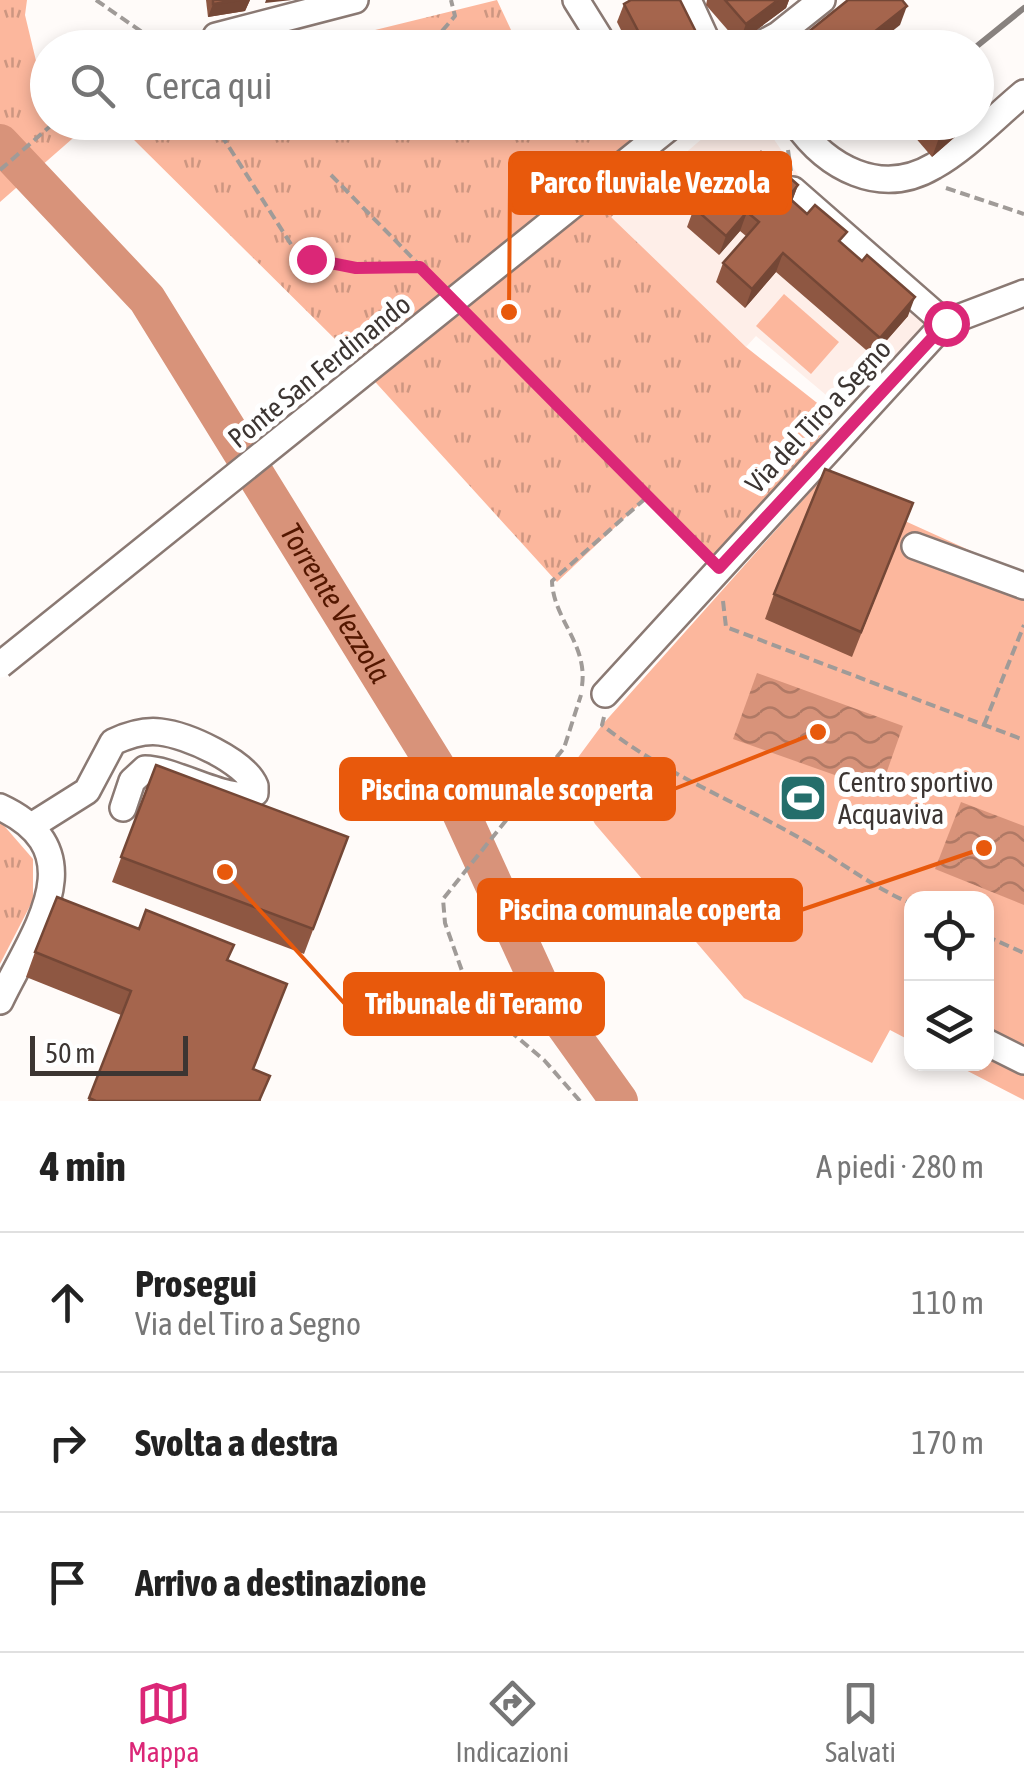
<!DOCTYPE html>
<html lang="it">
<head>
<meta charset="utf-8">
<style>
  :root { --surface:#fff; --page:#f6f6f6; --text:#222; --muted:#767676; --line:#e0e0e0; --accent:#db2777 }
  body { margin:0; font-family:"Asap Condensed",sans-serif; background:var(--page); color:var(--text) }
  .controls { position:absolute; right:30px; bottom:30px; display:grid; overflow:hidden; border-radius:20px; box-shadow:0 5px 15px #0003 }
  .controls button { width:90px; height:90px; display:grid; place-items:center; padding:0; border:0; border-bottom:2px solid var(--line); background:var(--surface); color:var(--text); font:50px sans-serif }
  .scale { position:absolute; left:30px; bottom:25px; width:158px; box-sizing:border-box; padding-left:10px; border:5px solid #3c3532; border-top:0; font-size:28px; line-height:35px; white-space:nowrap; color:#3c3532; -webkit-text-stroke:8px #fff; paint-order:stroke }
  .stop { position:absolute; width:30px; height:30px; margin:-22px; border:8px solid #db2777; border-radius:50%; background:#fff }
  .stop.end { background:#db2777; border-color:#fff; box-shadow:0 2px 10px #0008 }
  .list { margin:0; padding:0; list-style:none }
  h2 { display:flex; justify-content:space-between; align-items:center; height:130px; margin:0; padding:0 40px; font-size:42px }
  h2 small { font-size:32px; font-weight:400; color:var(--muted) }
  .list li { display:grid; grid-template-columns:65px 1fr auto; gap:30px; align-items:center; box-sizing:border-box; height:140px; padding:0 40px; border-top:2px solid var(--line) }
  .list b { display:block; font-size:38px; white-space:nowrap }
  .list p { margin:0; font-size:32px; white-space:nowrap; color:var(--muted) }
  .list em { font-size:32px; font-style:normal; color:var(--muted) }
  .icon { flex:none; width:55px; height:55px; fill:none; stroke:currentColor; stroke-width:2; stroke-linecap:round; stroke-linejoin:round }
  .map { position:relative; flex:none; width:1024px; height:1101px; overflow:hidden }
  .search { position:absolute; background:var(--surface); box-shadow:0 5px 15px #0003; left:30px; right:30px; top:30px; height:110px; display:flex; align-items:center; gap:25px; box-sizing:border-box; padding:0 35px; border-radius:55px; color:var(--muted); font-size:38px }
  .sheet { height:550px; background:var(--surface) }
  nav { display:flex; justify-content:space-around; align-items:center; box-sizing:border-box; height:140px; border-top:2px solid var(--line); background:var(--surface); font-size:28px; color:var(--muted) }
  nav a { display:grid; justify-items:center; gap:5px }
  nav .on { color:var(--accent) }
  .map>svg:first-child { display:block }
  .built { fill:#feeee8 }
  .grass { fill:#fcb79d }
  .park { fill:url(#park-tufts) }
  .water { fill:url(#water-waves) }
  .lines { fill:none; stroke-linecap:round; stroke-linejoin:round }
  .river { stroke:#d8937a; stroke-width:38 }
  .minor-casing { stroke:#8a7973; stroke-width:30 }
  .path { stroke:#a09b98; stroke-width:4; stroke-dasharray:10 5; stroke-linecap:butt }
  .minor { stroke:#fff; stroke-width:25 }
  .rail { stroke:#88827f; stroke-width:6 }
  .minor-bridge-casing { stroke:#8a7973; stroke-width:30; stroke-linecap:butt }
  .minor-bridge { stroke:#fff; stroke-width:25 }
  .wall { fill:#8e5742 }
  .shaded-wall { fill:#744736 }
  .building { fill:#a5654d; stroke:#744736; stroke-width:2.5 }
  .route { stroke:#db2777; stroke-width:12 }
  .labels { text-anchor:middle; stroke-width:10; stroke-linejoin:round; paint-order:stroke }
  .street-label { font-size:28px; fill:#3c3532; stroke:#fff }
  .poi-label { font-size:28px; fill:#3c3532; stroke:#fff; text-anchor:start }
  .water-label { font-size:30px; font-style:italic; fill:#541700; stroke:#fff }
  .leader { fill:none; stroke:#e8590c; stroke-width:4 }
  .callout-dot { fill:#e8590c; stroke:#fff; stroke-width:4 }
  .callout { fill:#e8590c; stroke:#e8590c; stroke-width:4 }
  .callout-label { font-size:30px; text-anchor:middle; font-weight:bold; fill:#fff }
</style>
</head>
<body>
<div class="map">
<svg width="1024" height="1101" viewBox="0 0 1024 1101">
  <defs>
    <pattern id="park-tufts" width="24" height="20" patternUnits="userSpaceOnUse" patternTransform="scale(2.5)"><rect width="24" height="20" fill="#fcb79d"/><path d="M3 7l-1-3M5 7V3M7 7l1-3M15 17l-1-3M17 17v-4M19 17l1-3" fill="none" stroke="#cd9681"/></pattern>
    <pattern id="water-waves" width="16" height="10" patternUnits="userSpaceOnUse" patternTransform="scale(2.5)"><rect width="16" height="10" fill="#d8937a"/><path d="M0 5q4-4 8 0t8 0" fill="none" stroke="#b07965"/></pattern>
  </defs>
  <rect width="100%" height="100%" fill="#fffbf9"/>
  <polygon class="built" points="711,131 771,135 814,198 940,313 845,411 756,336 746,347 611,217"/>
  <g class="grass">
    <polygon points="784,294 839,342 811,374 756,326"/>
    <polygon points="819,482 1024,575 1024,1100 954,1064 986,1064 986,898 912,898 911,1041 890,1030 872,1063 744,998 595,824 568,771 602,725"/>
  </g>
  <g class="park">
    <polygon points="0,0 27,0 25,15 37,65 47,72 48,122 638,123 670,166 611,217 746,347 835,417 719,568 647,497 557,582 348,352 129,135 80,132 0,202"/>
    <polygon points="497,0 519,47 306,47"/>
    <polygon points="0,821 33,859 33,900 0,964"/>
  </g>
  <g class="water">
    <polygon points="757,673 903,726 880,791 733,739"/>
    <polygon points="961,802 1024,826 1024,905 935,869"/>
  </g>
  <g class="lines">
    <path class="river" id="s1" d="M0 143 147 299 450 789 546 999 619 1101"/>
    <g class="minor-casing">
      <g id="minor">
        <polyline points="576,0 606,48"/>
        <polyline points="688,0 710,48"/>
        <polyline points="216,36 355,0"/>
        <polyline points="754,48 778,35 822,0"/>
        <path d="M795 122C826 167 880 198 934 166 966 148 995 117 1024 93"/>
        <polyline points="793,190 945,323"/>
        <polyline points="915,546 1024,586"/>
        <polyline points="605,694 945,323 1024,293"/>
        <path d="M0 807C97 852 33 932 0 1001"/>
        <path d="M33 825 87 791 113 742C126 736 145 730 160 732 187 735 245 761 255 786V793C231 805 175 769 145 769L132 781 123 808"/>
        <polyline points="986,1042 1024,1061"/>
      </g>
    </g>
    <g class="path">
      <polyline points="96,0 165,48"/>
      <polyline points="442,31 455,16 451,0"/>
      <path d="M213 122 294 249C334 272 375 267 420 267"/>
      <polyline points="788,150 791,171"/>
      <polyline points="0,170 55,122"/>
      <polyline points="331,175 440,286"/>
      <polyline points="946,188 1024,214"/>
      <polyline points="471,318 704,553"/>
      <polyline points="723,601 726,627 1024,740"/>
      <path d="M582 686C588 644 553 619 552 581L647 497"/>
      <path d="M604 717 602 725C662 773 731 799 798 837 836 858 870 886 912 904"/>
      <polyline points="984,725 1024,625"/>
      <polyline points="986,936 1024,953"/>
      <polyline points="580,1101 544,1060 472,999 445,923 443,899 564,748 581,695"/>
    </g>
    <use href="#minor" class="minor"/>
    <polyline class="rail" points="977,46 1024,8"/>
    <g class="minor-bridge-casing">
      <polyline id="minor-bridge" points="0,665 676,122"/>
    </g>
    <use href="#minor-bridge" class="minor-bridge"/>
  </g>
  <g class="wall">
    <polygon points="206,0 250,0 245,11 208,17"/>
    <polygon points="707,0 789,0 786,8 739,43 706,5"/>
    <polygon points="624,4 697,48 630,48 617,22"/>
    <polygon points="908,122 972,122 932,157 907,128"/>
    <polygon points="739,176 798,185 792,201 842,244 908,316 873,356 776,272 745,308 716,282 723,263 746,236 740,231 719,255 687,227 694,208"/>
    <polygon points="913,503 852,657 765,619 774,594"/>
    <polygon points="156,765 348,837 304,954 112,882"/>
    <polygon points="139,929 228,960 278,1008 253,1069 261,1101 88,1101 121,1015 26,977 35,952"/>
  </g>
  <g class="shaded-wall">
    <polygon points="239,0 250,0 245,11 208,17 213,4"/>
    <polygon points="266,0 292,0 265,3"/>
    <polygon points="778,0 789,0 786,8 739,43 746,24"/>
    <polygon points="907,6 900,25 871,48 854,48"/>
    <polygon points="700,40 697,48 685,48"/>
    <polygon points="991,94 984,113 976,119 976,106"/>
    <polygon points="957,122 972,122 932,157 939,138"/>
    <polygon points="798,185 791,204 788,197"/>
    <polygon points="747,212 740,231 719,255 726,236"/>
    <polygon points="783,253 776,272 745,308 752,289"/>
    <polygon points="915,297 908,316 873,356 880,338"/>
  </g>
  <g class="building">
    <polygon points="213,0 239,0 213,4"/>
    <polygon points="631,0 680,0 700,40 685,48 647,48 624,4"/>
    <polygon points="725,0 778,0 746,24"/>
    <polygon points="848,0 902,0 907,6 854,48 794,48 792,45"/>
    <polygon points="976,78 991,94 976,106"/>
    <polygon points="925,122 957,122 939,138"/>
    <polygon points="761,152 798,185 788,197 807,214 815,205 847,232 839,241 862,261 867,255 915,297 880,338 783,253 752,289 723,263 759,222 747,212 726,236 694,208 730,168 739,176"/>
    <polygon points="825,469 913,503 861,632 774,594"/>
    <polygon points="156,765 348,837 313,929 121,857"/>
    <polygon points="57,897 139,929 146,910 234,945 227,960 287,984 253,1069 270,1076 259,1101 96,1101 89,1098 131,991 35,952"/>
  </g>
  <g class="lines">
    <polyline class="route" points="311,259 356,268 420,267 719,568 946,323"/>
  </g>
  <defs>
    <g id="stadium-square" transform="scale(2.5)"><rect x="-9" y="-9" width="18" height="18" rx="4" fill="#246e6b" stroke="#fff"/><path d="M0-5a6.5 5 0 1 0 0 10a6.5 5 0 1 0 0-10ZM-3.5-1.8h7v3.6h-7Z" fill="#fff"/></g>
  </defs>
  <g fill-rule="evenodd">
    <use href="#stadium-square" x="803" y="798"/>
  </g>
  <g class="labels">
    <g class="street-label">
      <text transform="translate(319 371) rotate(-39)" y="10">Ponte San Ferdinando</text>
      <text transform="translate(818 416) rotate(-47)" y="10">Via del Tiro a Segno</text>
    </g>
    <g class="poi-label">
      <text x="838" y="792">Centro sportivo<tspan x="838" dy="32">Acquaviva</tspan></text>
    </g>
    <g class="water-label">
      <text dy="10" stroke="none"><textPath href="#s1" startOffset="572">Torrente Vezzola</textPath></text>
    </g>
  </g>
  <path class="leader" d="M509 312L510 183M818 732L674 789M984 848L801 910M225 872L345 1004"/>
  <g class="callout-dot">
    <circle cx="509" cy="312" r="10"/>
    <circle cx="818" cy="732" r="10"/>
    <circle cx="984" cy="848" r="10"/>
    <circle cx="225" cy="872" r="10"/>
  </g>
  <g class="callout">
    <rect x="510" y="153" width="280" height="60" rx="10"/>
    <rect x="341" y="759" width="333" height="60" rx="10"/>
    <rect x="479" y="880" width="322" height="60" rx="10"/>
    <rect x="345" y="974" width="258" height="60" rx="10"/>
  </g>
  <g class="callout-label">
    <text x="650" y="193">Parco fluviale Vezzola</text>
    <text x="507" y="800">Piscina comunale scoperta</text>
    <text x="640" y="920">Piscina comunale coperta</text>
    <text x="474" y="1014">Tribunale di Teramo</text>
  </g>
</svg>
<div class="controls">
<button><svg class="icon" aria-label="locate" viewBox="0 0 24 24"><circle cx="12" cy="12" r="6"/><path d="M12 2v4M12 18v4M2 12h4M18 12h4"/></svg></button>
<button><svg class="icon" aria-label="layers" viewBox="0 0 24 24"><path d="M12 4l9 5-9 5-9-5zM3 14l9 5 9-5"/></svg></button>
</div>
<div class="scale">50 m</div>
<div class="stop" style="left:946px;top:323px"></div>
<div class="stop end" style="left:311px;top:259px"></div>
<div class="search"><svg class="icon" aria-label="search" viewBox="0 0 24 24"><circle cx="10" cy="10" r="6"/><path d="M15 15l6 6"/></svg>Cerca qui</div>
</div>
<section class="sheet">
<h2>4 min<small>A piedi · 280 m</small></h2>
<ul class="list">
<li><svg class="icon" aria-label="ahead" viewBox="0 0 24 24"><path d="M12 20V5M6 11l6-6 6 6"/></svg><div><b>Prosegui</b><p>Via del Tiro a Segno</p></div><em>110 m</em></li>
<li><svg class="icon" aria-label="right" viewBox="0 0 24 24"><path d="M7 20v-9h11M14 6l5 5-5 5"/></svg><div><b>Svolta a destra</b></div><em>170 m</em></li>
<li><svg class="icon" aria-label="arrive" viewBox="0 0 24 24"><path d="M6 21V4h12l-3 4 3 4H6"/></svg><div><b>Arrivo a destinazione</b></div></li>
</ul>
</section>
<nav>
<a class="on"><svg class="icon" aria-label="map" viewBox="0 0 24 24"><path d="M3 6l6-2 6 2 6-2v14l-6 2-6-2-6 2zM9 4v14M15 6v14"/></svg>Mappa</a>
<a><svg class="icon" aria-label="directions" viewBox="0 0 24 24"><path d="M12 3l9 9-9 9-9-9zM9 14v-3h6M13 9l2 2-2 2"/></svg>Indicazioni</a>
<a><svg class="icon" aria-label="saved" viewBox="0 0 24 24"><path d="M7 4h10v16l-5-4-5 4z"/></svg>Salvati</a>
</nav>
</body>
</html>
